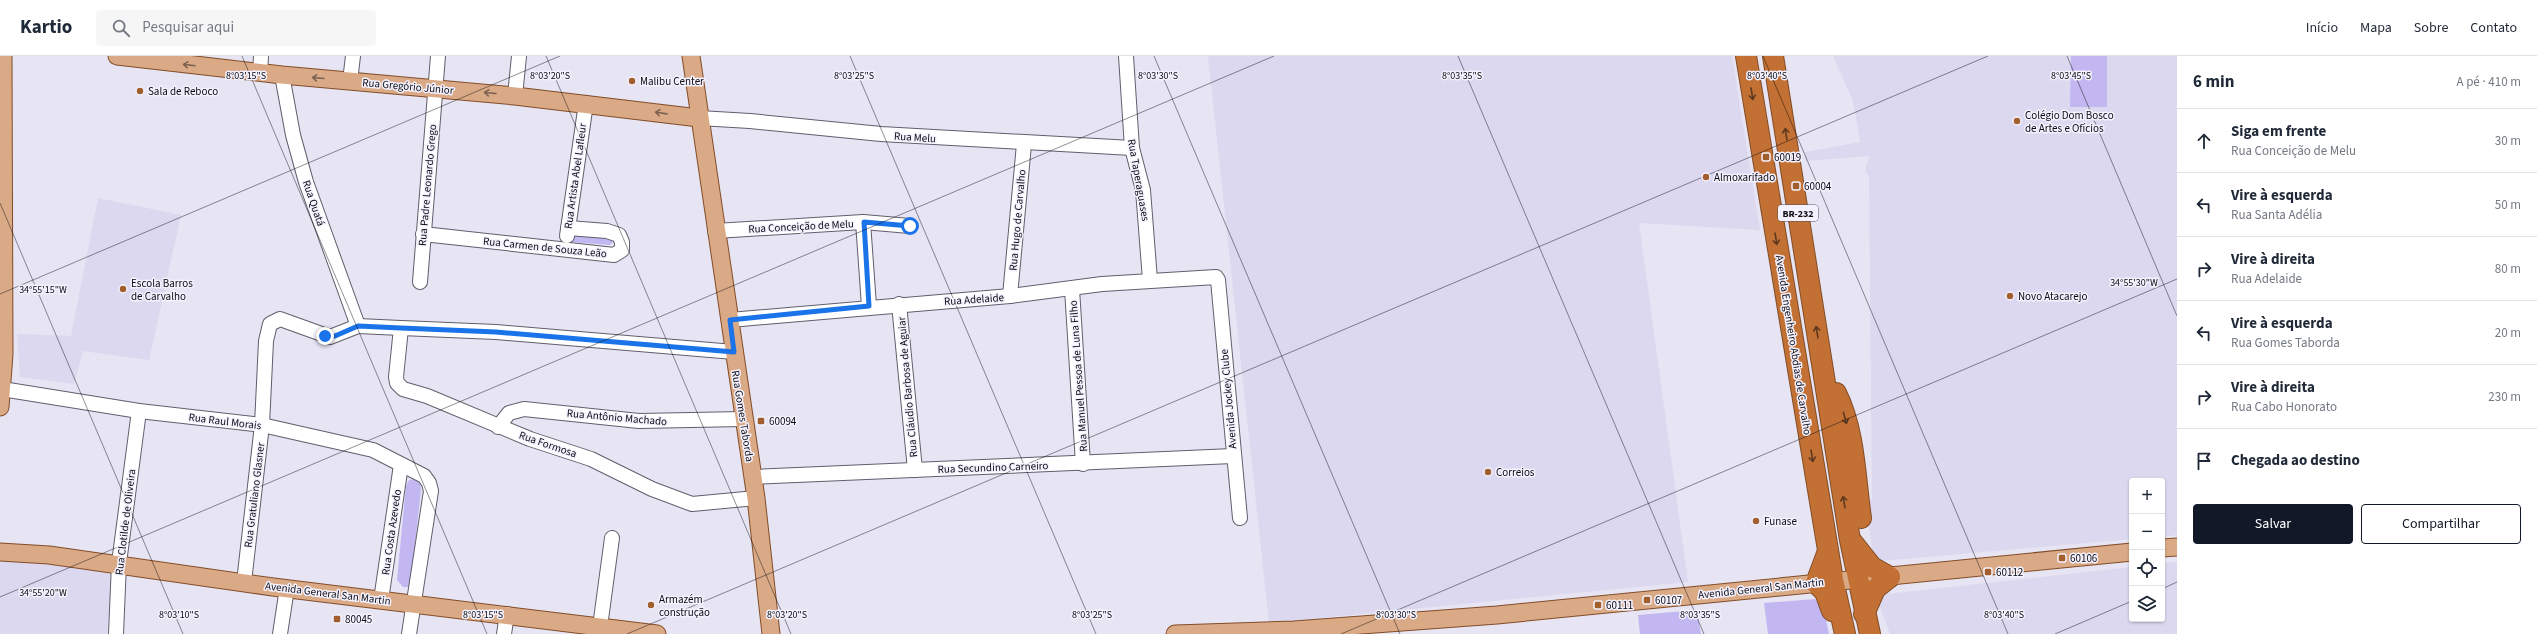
<!DOCTYPE html>
<html lang="pt">
<head>
<meta charset="utf-8">
<style>
  :root { --surface:#fff; --page:#f6f6f7; --text:#1f2937; --muted:#747a83; --line:#e0e1e3; --accent:#111827 }
  body { margin:0; font-family:"Source Sans 3",sans-serif; background:var(--page); color:var(--text) }
  .controls { position:absolute; right:12px; bottom:12px; display:grid; overflow:hidden; border-radius:4px; box-shadow:0 1px 3px #0004 }
  .controls button { width:36px; height:36px; display:grid; place-items:center; padding:0; border:0; border-bottom:1px solid var(--line); background:var(--surface); color:var(--text); font:20px sans-serif }
  .stop { position:absolute; width:12px; height:12px; margin:-9px; border:3px solid #1a73e8; border-radius:50%; background:#fff }
  .stop.end { background:#1a73e8; border-color:#fff; box-shadow:0 1px 4px #0008 }
  .list { margin:0; padding:0; list-style:none }
  h2 { display:flex; justify-content:space-between; align-items:center; height:52px; margin:0; padding:0 16px; font-size:17px }
  h2 small { font-size:13px; font-weight:400; color:var(--muted) }
  .list li { display:grid; grid-template-columns:26px 1fr auto; gap:12px; align-items:center; box-sizing:border-box; height:64px; padding:0 16px; border-top:1px solid var(--line) }
  .list b { display:block; font-size:15px; white-space:nowrap }
  .list p { margin:0; font-size:13px; white-space:nowrap; color:var(--muted) }
  .list em { font-size:13px; font-style:normal; color:var(--muted) }
  .actions { display:flex; gap:8px; padding:12px 16px }
  .actions a { flex:1; padding:9px 0; border:1px solid var(--accent); border-radius:4px; text-align:center; font-size:14px; color:var(--accent) }
  .actions .main { background:var(--accent); color:#fff }
  .icon { flex:none; width:22px; height:22px; fill:none; stroke:currentColor; stroke-width:2; stroke-linecap:round; stroke-linejoin:round }
  .map { position:relative; flex:none; width:2177px; height:578px; overflow:hidden }
  header { display:flex; align-items:center; gap:24px; box-sizing:border-box; height:56px; padding:0 20px; background:var(--surface); border-bottom:1px solid var(--line) }
  header strong { font-size:19px }
  nav { display:flex; gap:22px; margin-inline-start:auto; font-size:14px }
  .search { width:280px; height:36px; background:var(--page); display:flex; align-items:center; gap:10px; box-sizing:border-box; padding:0 14px; border-radius:4px; color:var(--muted); font-size:15px }
  main { display:flex }
  aside { flex:1; background:var(--surface) }
  .map>svg:first-child { display:block }
  .built { fill:#dcd8ef }
  .green { fill:#c2b7f0 }
  .lines { fill:none; stroke-linecap:round; stroke-linejoin:round }
  .minor-casing { stroke:#615e6c; stroke-width:16 }
  .major-casing { stroke:#824d27; stroke-width:19 }
  .highway-casing { stroke:#824d27; stroke-width:22 }
  .minor { stroke:#fff; stroke-width:14 }
  .major { stroke:#daa985; stroke-width:17 }
  .highway { stroke:#c27033; stroke-width:20 }
  .oneway { stroke:#7d6251 }
  .oneway2 { stroke:#5e3920 }
  .route { stroke:#1a73e8; stroke-width:5 }
  .ticks { fill:none; stroke:#0c0c11; stroke-width:1; stroke-opacity:0.45 }
  .poi-dot { fill:#a25f2e; stroke:#f4f2ff; stroke-width:1.5 }
  .labels { text-anchor:middle; stroke-width:3; stroke-linejoin:round; paint-order:stroke }
  .shield { fill:#f4f2ff; stroke:#525158; stroke-width:1 }
  .shield-label { font-size:10px; font-weight:bold; fill:#0c0c11 }
  .poi-label { font-size:11px; fill:#0c0c11; stroke:#f4f2ff; text-anchor:start }
  .street-label { font-size:11px; fill:#0c0c11; stroke:#f4f2ff }
  .ticks-label { font-size:10px; text-anchor:middle; fill:#0c0c11; stroke:#f4f2ff; stroke-width:3; stroke-linejoin:round; paint-order:stroke }
</style>
</head>
<body>
<header>
<strong>Kartio</strong>
<div class="search"><svg class="icon" aria-label="search" viewBox="0 0 24 24"><circle cx="10" cy="10" r="6"/><path d="M15 15l6 6"/></svg>Pesquisar aqui</div>
<nav><a>Início</a><a>Mapa</a><a>Sobre</a><a>Contato</a></nav>
</header>
<main>
<div class="map">
<svg width="2177" height="578" viewBox="0 0 2177 578">
  <rect width="100%" height="100%" fill="#e7e4f4"/>
  <g class="built">
    <polygon points="1208,0 1732,0 1760,174 1639,167 1688,526 1269,567"/>
    <polygon points="1833,0 2177,0 2177,479 2162,481 2162,425 2132,425 2132,483 1881,505 1876,502 1872,493 1866,444 1872,444 1869,120 1865,115 1869,100 1805,105 1805,96 1860,86 1853,45"/>
    <polygon points="98,142 181,159 149,304 83,295 74,328 20,321 17,278 71,280"/>
    <polygon points="0,496 114,511 107,578 0,578"/>
    <polygon points="2177,506 2177,578 1890,578 1880,551 1881,541 1887,538 2132,511 2132,563 2162,563 2162,507"/>
  </g>
  <g class="green">
    <polygon points="2071,0 2107,0 2107,51 2070,51"/>
    <polygon points="570,174 609,177 614,185 610,189 570,186"/>
    <polygon points="415,423 420,428 421,433 411,526 408,531 403,531 397,524 406,430 409,424"/>
    <polygon points="1815,543 1824,554 1829,578 1768,578 1764,547"/>
    <polygon points="1697,554 1701,578 1640,578 1638,559"/>
  </g>
  <g class="lines">
    <g class="minor-casing">
      <g id="minor">
        <polyline points="1126,0 1132,92 1143,134 1150,224"/>
        <polyline points="260,17 261,0"/>
        <polyline points="282,19 293,79 306,126 358,270"/>
        <polyline points="350,25 353,0"/>
        <polyline points="515,40 519,0"/>
        <polyline points="699,62 750,65 881,78 1132,92"/>
        <polyline points="863,166 869,250"/>
        <polyline points="715,175 863,166 910,170"/>
        <polyline points="423,178 614,199 622,194 622,186 619,179 607,175 568,172"/>
        <polyline points="567,180 586,47"/>
        <polyline points="420,226 438,0"/>
        <polyline points="1072,233 1083,408"/>
        <polyline points="1010,240 1024,88"/>
        <polyline points="899,248 915,414"/>
        <polyline points="730,264 1010,240 1102,228 1216,221 1218,224 1240,462"/>
        <polyline points="401,272 396,321 397,327 403,333 427,340 530,383 591,403 652,433 692,448 756,442"/>
        <polyline points="2,333 139,355 262,369 373,394 424,420 429,427 431,435 409,578"/>
        <polyline points="498,371 509,357 524,353 639,365 743,363"/>
        <polyline points="753,421 1233,400"/>
        <polyline points="244,526 262,369 266,285 270,268 280,263 330,281 358,270 401,272 496,276 734,296"/>
        <polyline points="381,544 401,409"/>
        <polyline points="116,578 119,507 139,355"/>
        <polyline points="280,578 287,532"/>
        <polyline points="504,578 507,558"/>
        <polyline points="599,578 612,482"/>
      </g>
    </g>
    <g class="major-casing">
      <g id="major">
        <polyline points="117,0 282,19 515,40 699,62"/>
        <polyline points="691,0 756,442 771,578"/>
        <polyline points="0,351 4,298 3,0"/>
        <polyline points="2162,492 2177,491"/>
        <polyline points="0,496 49,499 273,531 657,578"/>
        <polyline points="1175,578 1294,574 1497,559 2132,496"/>
      </g>
    </g>
    <g class="highway-casing">
      <g id="highway">
        <polyline points="1746,0 1833,524 1845,578"/>
        <polyline points="1773,0 1850,484 1870,578"/>
        <path d="M1836 337C1855 375 1855 421 1861 462"/>
        <polyline points="1853,487 1872,511 1890,521"/>
        <polyline points="1828,495 1816,527 1825,536 1832,555"/>
        <polyline points="1864,558 1875,533 1890,521"/>
      </g>
    </g>
    <use href="#minor" class="minor"/>
    <use href="#major" class="major"/>
    <use href="#highway" class="highway"/>
  </g>
  <defs><path id="oneway-shaft" d="M-6 0H5M1.5-3L5.5 0L1.5 3" fill="none" stroke-width="1.6" stroke-linecap="round" stroke-linejoin="round"/></defs>
  <g class="oneway">
    <use href="#oneway-shaft" transform="translate(189 9) rotate(-173)"/>
    <use href="#oneway-shaft" transform="translate(318 22) rotate(-175)"/>
    <use href="#oneway-shaft" transform="translate(490 37) rotate(-175)"/>
    <use href="#oneway-shaft" transform="translate(661 57) rotate(-172)"/>
  </g>
  <g class="oneway2">
    <use href="#oneway-shaft" transform="translate(1752 38) rotate(81)"/>
    <use href="#oneway-shaft" transform="translate(1786 78) rotate(-99)"/>
    <use href="#oneway-shaft" transform="translate(1776 183) rotate(81)"/>
    <use href="#oneway-shaft" transform="translate(1817 276) rotate(-99)"/>
    <use href="#oneway-shaft" transform="translate(1845 362) rotate(74)"/>
    <use href="#oneway-shaft" transform="translate(1812 400) rotate(81)"/>
    <use href="#oneway-shaft" transform="translate(1844 446) rotate(-99)"/>
  </g>
  <g class="lines">
    <polyline class="route" points="325,280 335,280 358,270 401,272 496,276 734,296 730,264 869,250 864,166 910,170"/>
  </g>
  <path class="ticks" d="M242 0 487 578M546 0 791 578M850 0 1096 578M1154 0 1400 578M1458 0 1704 578M1763 0 2008 578M2067 0 2177 260M0 147 183 578M0 238 560 0M2162 533 2177 526M0 541 1274 0M627 578 1988 0M1341 578 2177 223M2055 578 2132 545"/>
  <g class="poi-dot">
    <circle cx="632" cy="25" r="4"/>
    <circle cx="140" cy="35" r="4"/>
    <circle cx="2017" cy="65" r="4"/>
    <rect x="1762" y="97" width="8" height="8" rx="2"/>
    <circle cx="1706" cy="121" r="4"/>
    <rect x="1792" y="126" width="8" height="8" rx="2"/>
    <circle cx="123" cy="233" r="4"/>
    <circle cx="2010" cy="240" r="4"/>
    <rect x="757" y="361" width="8" height="8" rx="2"/>
    <circle cx="1488" cy="416" r="4"/>
    <circle cx="1756" cy="465" r="4"/>
    <rect x="2058" y="498" width="8" height="8" rx="2"/>
    <rect x="1984" y="512" width="8" height="8" rx="2"/>
    <rect x="1643" y="540" width="8" height="8" rx="2"/>
    <circle cx="651" cy="549" r="4"/>
    <rect x="1594" y="545" width="8" height="8" rx="2"/>
    <rect x="333" y="559" width="8" height="8" rx="2"/>
  </g>
  <g class="labels">
    <rect class="shield" x="1778" y="149" width="40" height="16" rx="3"/>
    <g class="shield-label">
      <text x="1798" y="161">BR-232</text>
    </g>
    <g class="poi-label">
      <text x="640" y="29">Malibu Center</text>
      <text x="148" y="39">Sala de Reboco</text>
      <text x="2025" y="63">Colégio Dom Bosco<tspan x="2025" dy="13">de Artes e Ofícios</tspan></text>
      <text x="1774" y="105">60019</text>
      <text x="1714" y="125">Almoxarifado</text>
      <text x="1804" y="134">60004</text>
      <text x="131" y="231">Escola Barros<tspan x="131" dy="13">de Carvalho</tspan></text>
      <text x="2018" y="244">Novo Atacarejo</text>
      <text x="769" y="369">60094</text>
      <text x="1496" y="420">Correios</text>
      <text x="1764" y="469">Funase</text>
      <text x="2070" y="506">60106</text>
      <text x="1996" y="520">60112</text>
      <text x="659" y="547">Armazém<tspan x="659" dy="13">construção</tspan></text>
      <text x="1655" y="548">60107</text>
      <text x="1606" y="553">60111</text>
      <text x="345" y="567">80045</text>
    </g>
    <g class="street-label">
      <text transform="translate(408 30) rotate(5)" y="4">Rua Gregório Júnior</text>
      <text transform="translate(915 81) rotate(4)" y="4">Rua Melu</text>
      <text transform="translate(575 120) rotate(-82)" y="4">Rua Artista Abel Lafleur</text>
      <text transform="translate(1139 124) rotate(80)" y="4">Rua Taperaguases</text>
      <text transform="translate(427 129) rotate(-85)" y="4">Rua Padre Leonardo Grego</text>
      <text transform="translate(314 147) rotate(71)" y="4">Rua Quatá</text>
      <text transform="translate(1017 164) rotate(-85)" y="4">Rua Hugo de Carvalho</text>
      <text transform="translate(801 170) rotate(-3)" y="4">Rua Conceição de Melu</text>
      <text transform="translate(545 191) rotate(6)" y="4">Rua Carmen de Souza Leão</text>
      <text transform="translate(974 243) rotate(-4)" y="4">Rua Adelaide</text>
      <text transform="translate(1794 289) rotate(81)" y="4">Avenida Engenheiro Abdias de Carvalho</text>
      <text transform="translate(1078 320) rotate(-94)" y="4">Rua Manuel Pessoa de Luna Filho</text>
      <text transform="translate(907 331) rotate(-95)" y="4">Rua Cláudio Barbosa de Aguiar</text>
      <text transform="translate(1228 343) rotate(-95)" y="4">Avenida Jockey Clube</text>
      <text transform="translate(743 360) rotate(81)" y="4">Rua Gomes Taborda</text>
      <text transform="translate(617 361) rotate(5)" y="4">Rua Antônio Machado</text>
      <text transform="translate(225 365) rotate(7)" y="4">Rua Raul Morais</text>
      <text transform="translate(548 388) rotate(19)" y="4">Rua Formosa</text>
      <text transform="translate(993 411) rotate(-2)" y="4">Rua Secundino Carneiro</text>
      <text transform="translate(254 439) rotate(-83)" y="4">Rua Gratuliano Glasner</text>
      <text transform="translate(125 466) rotate(-83)" y="4">Rua Clotilde de Oliveira</text>
      <text transform="translate(391 476) rotate(-82)" y="4">Rua Costa Azevedo</text>
      <text transform="translate(1761 532) rotate(-6)" y="4">Avenida General San Martin</text>
      <text transform="translate(328 537) rotate(7)" y="4">Avenida General San Martin</text>
    </g>
  </g>
  <g class="ticks-label">
    <text x="246" y="23">8°03'15"S</text>
    <text x="550" y="23">8°03'20"S</text>
    <text x="854" y="23">8°03'25"S</text>
    <text x="1158" y="23">8°03'30"S</text>
    <text x="1462" y="23">8°03'35"S</text>
    <text x="1767" y="23">8°03'40"S</text>
    <text x="2071" y="23">8°03'45"S</text>
    <text x="2134" y="230">34°55'30"W</text>
    <text x="43" y="237">34°55'15"W</text>
    <text x="43" y="540">34°55'20"W</text>
    <text x="179" y="562">8°03'10"S</text>
    <text x="483" y="562">8°03'15"S</text>
    <text x="787" y="562">8°03'20"S</text>
    <text x="1092" y="562">8°03'25"S</text>
    <text x="1396" y="562">8°03'30"S</text>
    <text x="1700" y="562">8°03'35"S</text>
    <text x="2004" y="562">8°03'40"S</text>
  </g>
</svg>
<div class="controls">
<button>+</button>
<button>−</button>
<button><svg class="icon" aria-label="locate" viewBox="0 0 24 24"><circle cx="12" cy="12" r="6"/><path d="M12 2v4M12 18v4M2 12h4M18 12h4"/></svg></button>
<button><svg class="icon" aria-label="layers" viewBox="0 0 24 24"><path d="M12 4l9 5-9 5-9-5zM3 14l9 5 9-5"/></svg></button>
</div>
<div class="stop" style="left:910px;top:170px"></div>
<div class="stop end" style="left:325px;top:280px"></div>
</div>
<aside>
<h2>6 min<small>A pé · 410 m</small></h2>
<ul class="list">
<li><svg class="icon" aria-label="ahead" viewBox="0 0 24 24"><path d="M12 20V5M6 11l6-6 6 6"/></svg><div><b>Siga em frente</b><p>Rua Conceição de Melu</p></div><em>30 m</em></li>
<li><svg class="icon" aria-label="left" viewBox="0 0 24 24"><path d="M17 20v-9H6M10 6l-5 5 5 5"/></svg><div><b>Vire à esquerda</b><p>Rua Santa Adélia</p></div><em>50 m</em></li>
<li><svg class="icon" aria-label="right" viewBox="0 0 24 24"><path d="M7 20v-9h11M14 6l5 5-5 5"/></svg><div><b>Vire à direita</b><p>Rua Adelaide</p></div><em>80 m</em></li>
<li><svg class="icon" aria-label="left" viewBox="0 0 24 24"><path d="M17 20v-9H6M10 6l-5 5 5 5"/></svg><div><b>Vire à esquerda</b><p>Rua Gomes Taborda</p></div><em>20 m</em></li>
<li><svg class="icon" aria-label="right" viewBox="0 0 24 24"><path d="M7 20v-9h11M14 6l5 5-5 5"/></svg><div><b>Vire à direita</b><p>Rua Cabo Honorato</p></div><em>230 m</em></li>
<li><svg class="icon" aria-label="arrive" viewBox="0 0 24 24"><path d="M6 21V4h12l-3 4 3 4H6"/></svg><div><b>Chegada ao destino</b></div></li>
</ul>
<div class="actions"><a class="main">Salvar</a><a>Compartilhar</a></div>
</aside>
</main>
</body>
</html>
